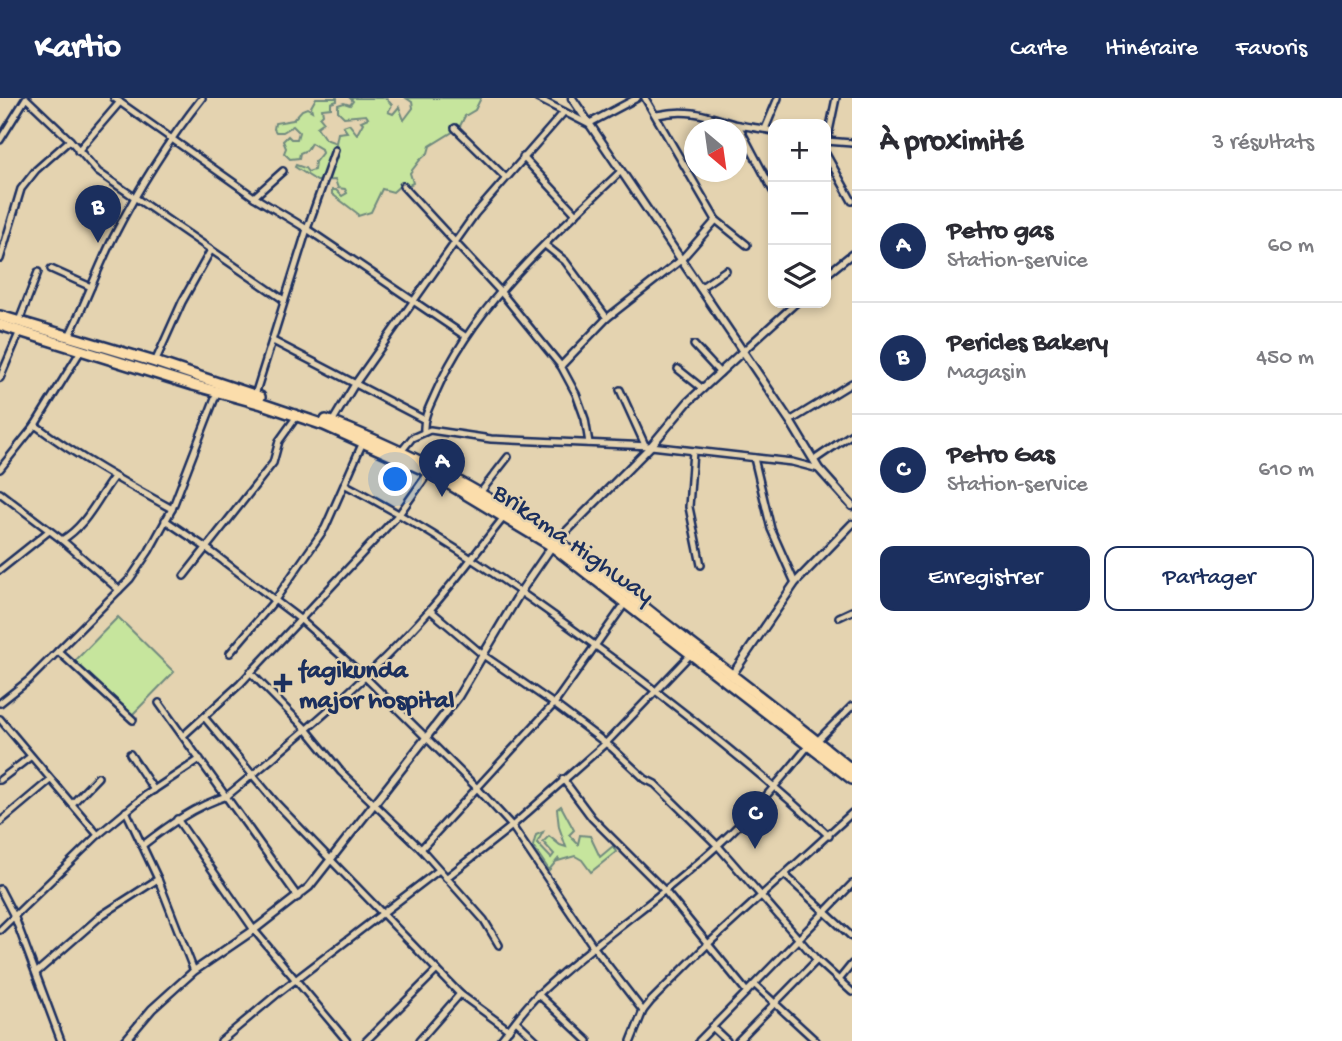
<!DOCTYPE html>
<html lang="fr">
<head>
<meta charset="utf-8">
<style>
  :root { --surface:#fff; --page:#f7f7f7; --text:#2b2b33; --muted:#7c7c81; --line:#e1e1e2; --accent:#1b2f5e }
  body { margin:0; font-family:"Gochi Hand",sans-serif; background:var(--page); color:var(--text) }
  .controls { position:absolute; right:21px; top:21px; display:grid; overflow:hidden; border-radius:14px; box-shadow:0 4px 10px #0003 }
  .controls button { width:63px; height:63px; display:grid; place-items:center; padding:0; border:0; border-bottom:2px solid var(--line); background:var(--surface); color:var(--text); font:35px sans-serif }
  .compass { position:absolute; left:684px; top:21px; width:63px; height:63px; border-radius:50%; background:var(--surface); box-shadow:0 4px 10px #0003; rotate:151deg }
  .you { position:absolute; left:396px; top:382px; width:24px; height:24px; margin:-18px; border:5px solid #fff; border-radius:50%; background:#1a73e8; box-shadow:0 0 0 10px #1a73e833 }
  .badge { display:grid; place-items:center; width:46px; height:46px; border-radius:50%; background:var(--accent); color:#fff; font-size:23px; font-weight:700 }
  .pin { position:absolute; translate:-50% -58px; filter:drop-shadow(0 2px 4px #0008) }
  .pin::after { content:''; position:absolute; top:37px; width:24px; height:21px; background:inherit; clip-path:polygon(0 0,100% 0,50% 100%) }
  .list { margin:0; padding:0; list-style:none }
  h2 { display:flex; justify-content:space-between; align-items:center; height:91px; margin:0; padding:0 28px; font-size:30px }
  h2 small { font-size:23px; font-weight:400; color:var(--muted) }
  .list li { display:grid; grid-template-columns:46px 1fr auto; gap:21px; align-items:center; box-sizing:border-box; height:112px; padding:0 28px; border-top:2px solid var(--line) }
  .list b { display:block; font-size:26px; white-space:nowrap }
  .list p { margin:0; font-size:23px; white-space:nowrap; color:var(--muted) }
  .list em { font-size:23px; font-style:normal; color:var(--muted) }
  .actions { display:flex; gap:14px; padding:21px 28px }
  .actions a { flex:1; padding:16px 0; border:2px solid var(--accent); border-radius:14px; text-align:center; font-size:24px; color:var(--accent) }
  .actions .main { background:var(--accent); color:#fff }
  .icon { flex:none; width:38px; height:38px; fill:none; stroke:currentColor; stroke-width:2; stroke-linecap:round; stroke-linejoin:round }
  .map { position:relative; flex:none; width:852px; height:943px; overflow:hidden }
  header { display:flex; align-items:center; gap:42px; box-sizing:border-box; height:98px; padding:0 35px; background:var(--accent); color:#fff }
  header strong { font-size:33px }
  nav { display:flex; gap:38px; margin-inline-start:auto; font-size:24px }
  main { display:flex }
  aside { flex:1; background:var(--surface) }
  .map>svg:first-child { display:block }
  .green { fill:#c6e59d; stroke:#708a7e; stroke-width:2 }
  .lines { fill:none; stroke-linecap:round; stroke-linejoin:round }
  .minor-casing { stroke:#1b2f5e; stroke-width:10 }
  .tertiary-casing { stroke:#1b2f5e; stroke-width:11 }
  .trunk-casing { stroke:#1b2f5e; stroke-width:14 }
  .minor { stroke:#e4d3b0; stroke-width:5 }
  .tertiary { stroke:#e4d3b0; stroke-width:6 }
  .trunk { stroke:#fbddab; stroke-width:9 }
  .poi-dot { fill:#1b2f5e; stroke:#e4d3b0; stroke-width:2.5 }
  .labels { text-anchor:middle; stroke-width:5; stroke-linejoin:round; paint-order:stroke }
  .street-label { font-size:26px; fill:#1b2f5e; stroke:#e4d3b0 }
  .poi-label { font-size:26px; font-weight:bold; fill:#1b2f5e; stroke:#e4d3b0; text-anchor:start }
</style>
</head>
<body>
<header>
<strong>Kartio</strong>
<nav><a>Carte</a><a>Itinéraire</a><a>Favoris</a></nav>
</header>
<main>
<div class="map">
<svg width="852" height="943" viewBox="0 0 852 943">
  <rect width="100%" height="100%" fill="#e4d3b0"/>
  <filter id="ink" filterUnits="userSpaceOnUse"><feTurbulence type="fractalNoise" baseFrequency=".0143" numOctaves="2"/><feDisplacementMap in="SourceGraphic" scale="14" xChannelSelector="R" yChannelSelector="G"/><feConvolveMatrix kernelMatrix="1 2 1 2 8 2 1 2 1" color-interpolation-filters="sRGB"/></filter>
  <g filter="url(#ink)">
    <g class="green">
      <polygon points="316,0 337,0 337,3 331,5 331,10 322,11 323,16 320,19 324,24 317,29 325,41 336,45 338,35 347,34 343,28 349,26 357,36 363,25 361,23 368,20 366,17 344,19 338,13 338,7 344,5 350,7 353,3 350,0 386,0 392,7 388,14 393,16 399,9 404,22 413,10 412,4 406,0 481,0 475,12 465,18 459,30 430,48 428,55 420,62 410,75 413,85 409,87 403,85 393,94 382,91 371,114 358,118 357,115 332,96 332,92 336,92 342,98 347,95 345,91 338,90 335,82 317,83 295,69 296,67 305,70 308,74 314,72 315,64 322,55 321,51 311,45 307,52 300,55 299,60 290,61 284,55 286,50 283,43 288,38 291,41 297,41 299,34 293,28 283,34 276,34 274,31 275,25 293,22 302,12 307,10 312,13 311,9"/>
      <polygon points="118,519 174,574 131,618 75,563"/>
      <polygon points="561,708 574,732 569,737 578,746 580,737 590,738 600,759 613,748 616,754 591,774 582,762 575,758 558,763 559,760 549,772 533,748 536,737 543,734 537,745 551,760 554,756 543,744 549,738 560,747 566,749 559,729 557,711"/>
    </g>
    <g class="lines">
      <g class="minor-casing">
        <g id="minor">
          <polyline points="114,0 254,99 307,131 465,238"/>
          <polyline points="537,0 588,26 637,0"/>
          <path d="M657 17C688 10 705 17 734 26 747 29 760 30 773 33"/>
          <polyline points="738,27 773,93"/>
          <polyline points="455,30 505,79"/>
          <polyline points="765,31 778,0"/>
          <polyline points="0,42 26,0 70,42 98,74 284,202"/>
          <polyline points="826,43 852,45"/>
          <polyline points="827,43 836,0"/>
          <polyline points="78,53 120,4"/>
          <polyline points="826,56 852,103"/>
          <polyline points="523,59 576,116"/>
          <polyline points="403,88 500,193 561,268 576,296 585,321 589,345"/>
          <polyline points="254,99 283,73"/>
          <polyline points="716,122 747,147"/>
          <polyline points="545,147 565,163 607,220"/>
          <polyline points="0,161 21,91 36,72 70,42"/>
          <polyline points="51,171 91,189"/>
          <polyline points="826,177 852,156"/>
          <polyline points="700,190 726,172"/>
          <polyline points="19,223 38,174"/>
          <path d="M69 238C85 206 97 172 113 140 138 91 168 43 202 0"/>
          <polyline points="273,243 423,321"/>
          <polyline points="694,247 720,275"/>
          <polyline points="742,254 796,205"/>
          <polyline points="155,264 182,204 211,152"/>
          <polyline points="561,268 607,220 681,162 716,122 645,0"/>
          <polyline points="678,271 703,291"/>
          <polyline points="0,280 20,233"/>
          <polyline points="620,292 645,347"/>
          <polyline points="255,297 307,131 335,52"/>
          <polyline points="790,323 852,285"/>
          <polyline points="332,324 355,286 475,116 564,14"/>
          <path d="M35 327C78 359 125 385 172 411"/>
          <path d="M424 333C423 319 430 308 436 294 475 205 551 140 620 74"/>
          <polyline points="693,353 689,409 701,467"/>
          <polyline points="400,355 412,340 430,332 491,341 651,348 792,364 819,371"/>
          <polyline points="754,360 771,431 795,485"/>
          <polyline points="814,362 852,336"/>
          <polyline points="0,371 35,327 82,251"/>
          <path d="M344 386C442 437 532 500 620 566 692 620 763 676 829 738"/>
          <polyline points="0,395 62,442 119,492"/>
          <polyline points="480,395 508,359"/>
          <polyline points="165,422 205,449 301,522 365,579 478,691 512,728 593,848 643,913"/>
          <path d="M62 442C87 427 97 401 114 379"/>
          <polyline points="0,472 49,433"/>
          <polyline points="184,478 273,365 279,343 297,318"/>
          <polyline points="430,512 483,557 554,606 612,650 645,681 655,686 718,748 817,862 852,894"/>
          <polyline points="839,519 852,513"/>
          <polyline points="58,553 133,622"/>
          <polyline points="230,555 275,502 325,430 363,344"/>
          <polyline points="250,574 307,632 341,674 421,751 484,822 499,847"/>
          <polyline points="0,605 29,582 130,481 149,453 172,411 218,292"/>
          <polyline points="159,605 298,799"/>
          <polyline points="204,619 276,705 437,872 460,896 509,932"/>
          <polyline points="0,621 98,737"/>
          <polyline points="184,637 240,586 400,415 429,374"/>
          <polyline points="817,643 852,608"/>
          <polyline points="130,656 154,692"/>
          <polyline points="563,681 592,720 665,793 747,894"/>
          <polyline points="0,682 30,659"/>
          <polyline points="72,706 98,679"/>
          <polyline points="126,713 158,781 194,873"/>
          <polyline points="177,721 254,832 347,943"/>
          <polyline points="0,724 50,682"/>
          <path d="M143 747C169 727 195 708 227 698 297 640 368 582 428 514 455 484 479 450 505 418"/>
          <polyline points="421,751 554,606 626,504"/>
          <polyline points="785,777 852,839"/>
          <polyline points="446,780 512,728 606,645 692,555"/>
          <polyline points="0,791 15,820 61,943"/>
          <polyline points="0,832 98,737 146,697 200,661"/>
          <polyline points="37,874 102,817 158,781"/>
          <polyline points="839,882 852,866"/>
          <polyline points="755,887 816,943"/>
          <polyline points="538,896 588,943"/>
          <polyline points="516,923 537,943"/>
          <polyline points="712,929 727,943"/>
          <polyline points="221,943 277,896 439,772"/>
          <polyline points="366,943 437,872"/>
          <polyline points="419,943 460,896"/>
          <path d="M500 943C513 927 525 908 541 894 596 842 661 800 717 748 751 717 781 682 810 646"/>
          <polyline points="631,943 643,913 651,903 708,846 852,715"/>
          <polyline points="699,943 852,786"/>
          <polyline points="738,943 817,862"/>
        </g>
      </g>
      <g class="tertiary-casing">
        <g id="tertiary">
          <polyline points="572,0 790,323 819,371 852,408"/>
          <polyline points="732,577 795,485 852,426"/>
          <polyline points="125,943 152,911 194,873 254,832 309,789 458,599 521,493 552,448 651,348 688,304 742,254"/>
        </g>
      </g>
      <g class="trunk-casing">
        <g id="trunk">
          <polyline points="0,218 155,264 260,299"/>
          <polyline points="0,227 193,287 262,306 324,327 429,374 552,448 852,681"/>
          <path d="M326 322C407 353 483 394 555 442 597 470 637 504 677 535 736 580 795 625 852 672"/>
        </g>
      </g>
      <use href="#minor" class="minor"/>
      <use href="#tertiary" class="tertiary"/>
      <use href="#trunk" class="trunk"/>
    </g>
  </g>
  <path class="poi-dot" d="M279.5 574.5h7v7h7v7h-7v7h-7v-7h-7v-7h7z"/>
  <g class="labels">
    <g class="street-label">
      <text transform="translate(575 444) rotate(35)" y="9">Brikama Highway</text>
    </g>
    <g class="poi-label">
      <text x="299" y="579">fagikunda<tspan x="299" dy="30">major hospital</tspan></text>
    </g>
  </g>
</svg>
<div class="controls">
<button>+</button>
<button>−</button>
<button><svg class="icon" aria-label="layers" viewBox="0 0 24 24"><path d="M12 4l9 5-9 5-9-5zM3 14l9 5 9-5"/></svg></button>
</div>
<svg class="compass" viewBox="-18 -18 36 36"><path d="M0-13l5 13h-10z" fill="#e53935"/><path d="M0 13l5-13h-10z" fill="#7c7c81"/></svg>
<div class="you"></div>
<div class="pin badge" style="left:442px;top:399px">A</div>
<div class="pin badge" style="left:98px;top:145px">B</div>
<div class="pin badge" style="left:755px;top:751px">C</div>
</div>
<aside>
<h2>À proximité<small>3 résultats</small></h2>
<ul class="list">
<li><span class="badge">A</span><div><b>Petro gas</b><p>Station-service</p></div><em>60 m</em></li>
<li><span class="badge">B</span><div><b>Pericles Bakery</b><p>Magasin</p></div><em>450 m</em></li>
<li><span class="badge">C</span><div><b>Petro Gas</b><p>Station-service</p></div><em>610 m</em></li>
</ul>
<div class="actions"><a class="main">Enregistrer</a><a>Partager</a></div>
</aside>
</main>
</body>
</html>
